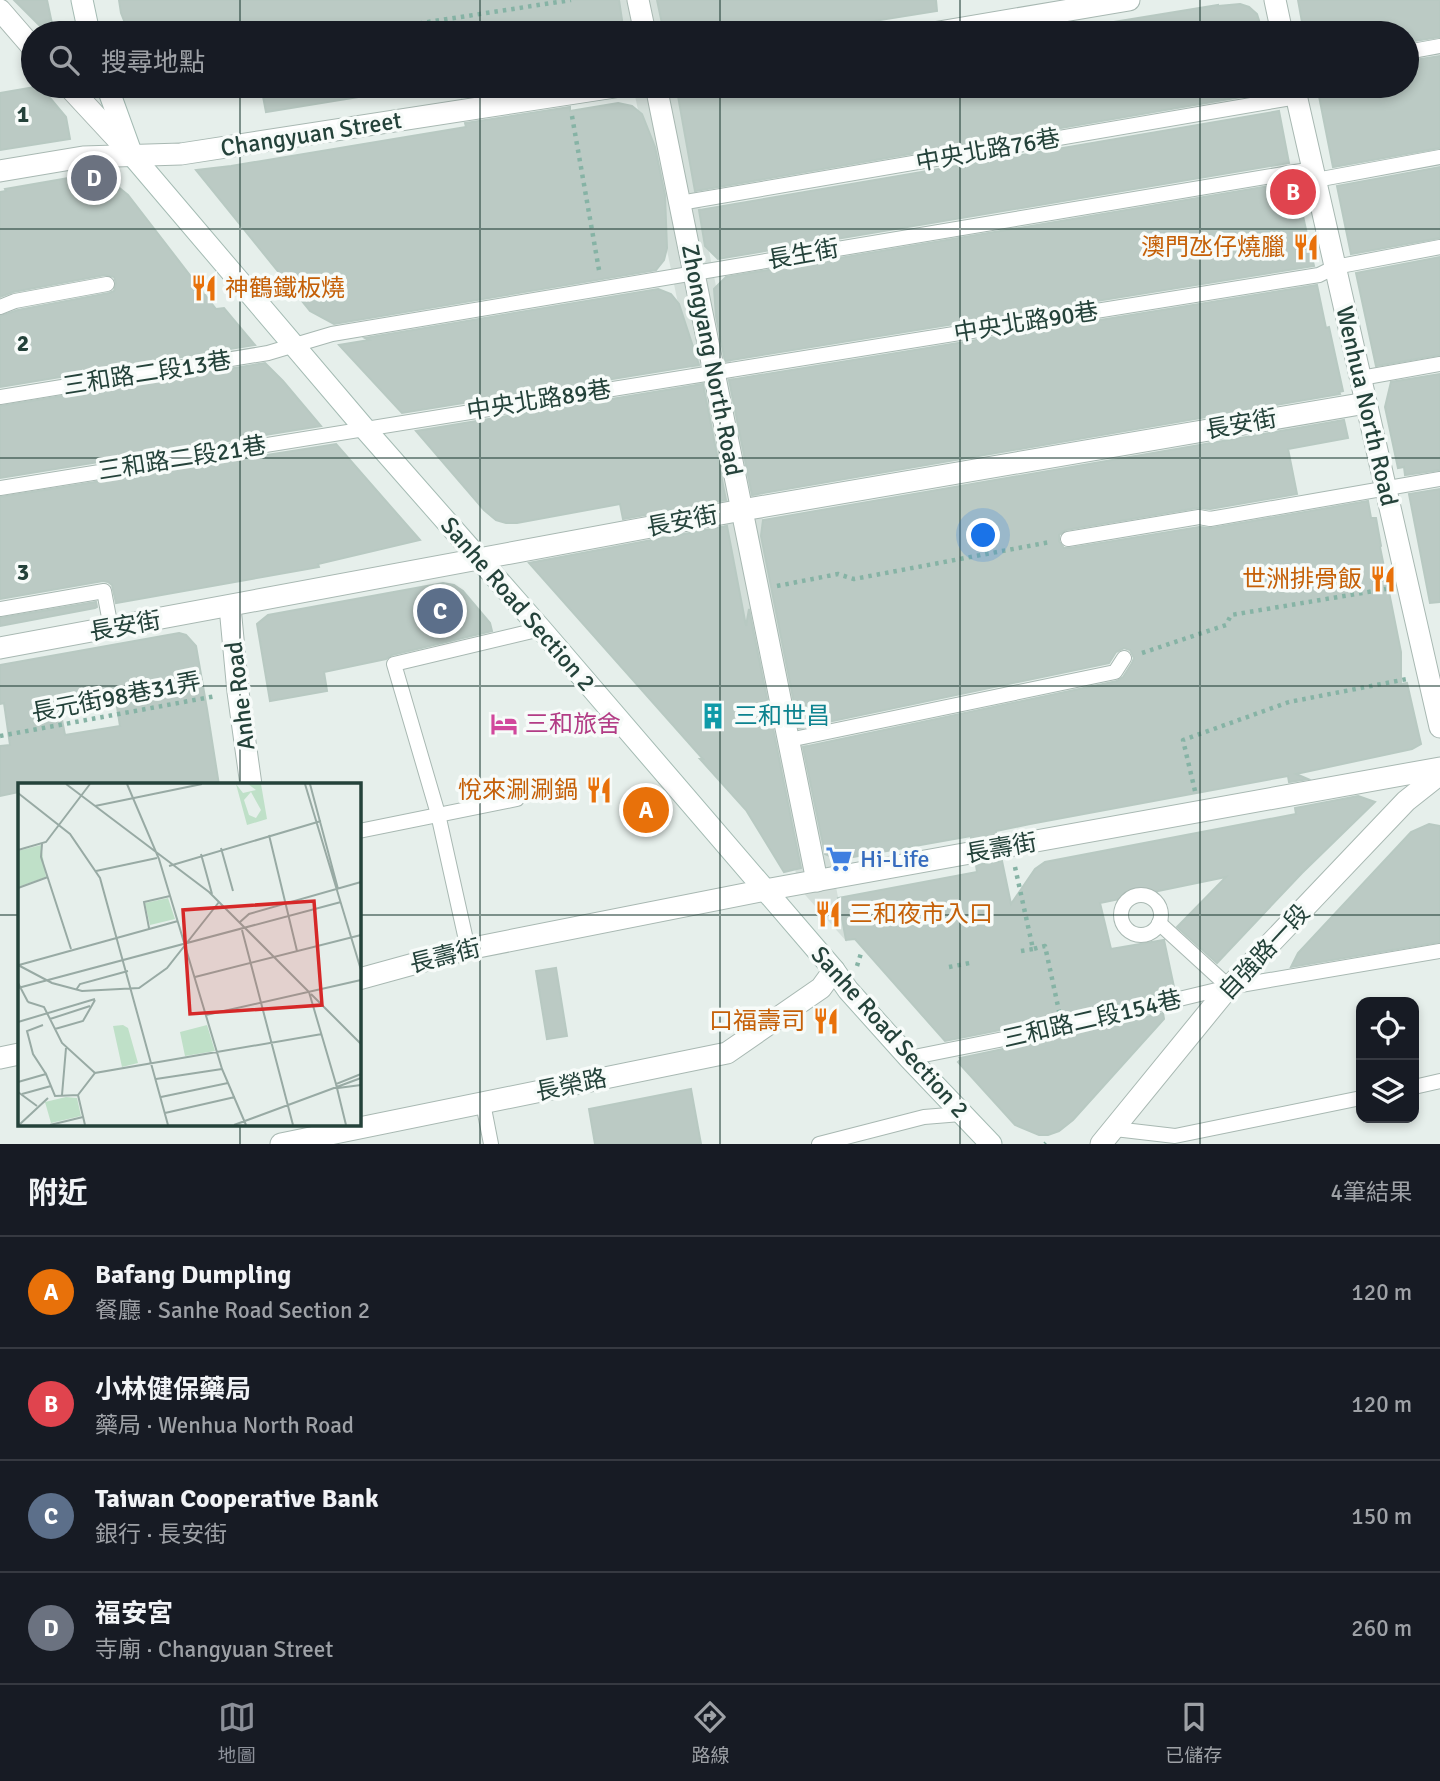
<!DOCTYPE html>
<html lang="zh-TW">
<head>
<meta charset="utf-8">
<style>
  :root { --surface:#171b24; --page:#20242c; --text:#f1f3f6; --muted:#9ea1a6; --line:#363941; --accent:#8c9099 }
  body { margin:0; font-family:Signika,"Noto Sans TC",sans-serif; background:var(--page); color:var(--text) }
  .controls { position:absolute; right:21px; bottom:21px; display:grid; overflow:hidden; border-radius:14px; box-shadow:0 4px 10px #0003 }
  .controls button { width:63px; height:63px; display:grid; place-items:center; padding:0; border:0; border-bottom:2px solid var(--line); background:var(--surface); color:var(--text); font:35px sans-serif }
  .you { position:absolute; left:984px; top:536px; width:24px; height:24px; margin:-18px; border:5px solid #fff; border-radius:50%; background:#1a73e8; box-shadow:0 0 0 10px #1a73e833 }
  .badge { display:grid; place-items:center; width:46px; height:46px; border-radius:50%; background:var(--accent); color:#fff; font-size:23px; font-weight:700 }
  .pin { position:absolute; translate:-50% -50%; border:4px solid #fff; box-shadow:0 2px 7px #0006 }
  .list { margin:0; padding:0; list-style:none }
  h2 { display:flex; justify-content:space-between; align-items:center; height:91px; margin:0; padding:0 28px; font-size:30px }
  h2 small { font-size:23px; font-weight:400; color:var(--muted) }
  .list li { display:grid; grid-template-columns:46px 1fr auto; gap:21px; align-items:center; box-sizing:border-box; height:112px; padding:0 28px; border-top:2px solid var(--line) }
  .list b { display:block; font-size:26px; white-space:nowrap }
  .list p { margin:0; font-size:23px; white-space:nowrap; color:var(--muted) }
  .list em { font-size:23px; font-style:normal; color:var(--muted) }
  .icon { flex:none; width:38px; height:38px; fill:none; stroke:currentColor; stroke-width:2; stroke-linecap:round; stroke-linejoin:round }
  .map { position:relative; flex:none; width:1440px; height:1144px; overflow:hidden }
  .search { position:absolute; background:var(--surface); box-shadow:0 4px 10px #0003; left:21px; right:21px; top:21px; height:77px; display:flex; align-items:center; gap:18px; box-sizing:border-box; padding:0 24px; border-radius:38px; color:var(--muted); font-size:26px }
  .sheet { height:539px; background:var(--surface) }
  nav { display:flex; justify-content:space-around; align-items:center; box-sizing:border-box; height:98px; border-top:2px solid var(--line); background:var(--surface); font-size:19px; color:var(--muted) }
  nav a { display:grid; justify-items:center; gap:4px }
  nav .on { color:var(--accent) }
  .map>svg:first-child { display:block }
  .built { fill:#d4dfda }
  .building { fill:#bbcac4; stroke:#b8c9c2; stroke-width:2; fill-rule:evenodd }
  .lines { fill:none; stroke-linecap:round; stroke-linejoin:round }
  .service-casing { stroke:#a8b8b2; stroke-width:16 }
  .minor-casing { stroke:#a8b8b2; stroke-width:23 }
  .tertiary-casing { stroke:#a8b8b2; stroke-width:23 }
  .secondary-casing { stroke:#a4bbb3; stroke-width:23 }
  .path { stroke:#86b3a5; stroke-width:4.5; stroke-dasharray:3.5 5; stroke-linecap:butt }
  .service { stroke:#fff; stroke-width:14 }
  .minor { stroke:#fff; stroke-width:21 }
  .tertiary { stroke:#fff; stroke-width:21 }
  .secondary { stroke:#fff; stroke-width:21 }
  .grid { fill:none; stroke:#24423a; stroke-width:2; stroke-opacity:0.55 }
  .labels { text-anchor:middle; stroke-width:7; stroke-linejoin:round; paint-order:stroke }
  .street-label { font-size:24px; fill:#24423a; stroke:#f7fbf9 }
  .food-label { font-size:24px; fill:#c56008; stroke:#f7fbf9; text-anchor:end }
  .culture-label { font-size:24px; fill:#0d838f; stroke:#f7fbf9; text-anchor:start }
  .hotel-label { font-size:24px; fill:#b23c85; stroke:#f7fbf9; text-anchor:start }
  .shop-label { font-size:24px; fill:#366cbe; stroke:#f7fbf9; text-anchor:start }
  .inset-road { fill:none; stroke:#98aaa4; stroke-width:2 }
  .view { fill:#d62828; fill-opacity:0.15; stroke:#d62828; stroke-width:3.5 }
  .inset-edge { fill:none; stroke:#24423a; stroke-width:3.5 }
  .grid-label { font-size:23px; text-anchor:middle; font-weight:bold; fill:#24423a; stroke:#f7fbf9; stroke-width:7; stroke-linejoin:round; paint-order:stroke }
</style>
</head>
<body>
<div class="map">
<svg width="1440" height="1144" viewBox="0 0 1440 1144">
  <rect width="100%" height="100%" fill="#e6efeb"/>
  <g class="built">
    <polygon points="615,0 659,0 666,33 622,33"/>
    <polygon points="633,86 676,86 847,942 799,888"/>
  </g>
  <g class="building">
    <polygon points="14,0 47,0 54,33 47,33"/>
    <polygon points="119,0 619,0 624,33 410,33 408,22 340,33 129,33 121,13"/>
    <polygon points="657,0 936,0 937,11 799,33 664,33"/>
    <polygon points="1298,0 1440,0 1440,37 1407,42 1407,33 1304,33"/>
    <polygon points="1240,4 1249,7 1257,14 1263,33 1114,33 1113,22 1218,5 1218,6"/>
    <polygon points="1440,56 1440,148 1333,167 1317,86 1407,86 1407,61"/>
    <polygon points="40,86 66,117 70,139 0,150 0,93"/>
    <polygon points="261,86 358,86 359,97 266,112"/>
    <polygon points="460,86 537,86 462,97"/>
    <polygon points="741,86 1270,86 1264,93 695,191 678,96"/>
    <polygon points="618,103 632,106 642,114 655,147 665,195 667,248 664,260 656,270 334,324 310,311 196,170 231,166 466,127 465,123 570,107 570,111"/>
    <polygon points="1279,111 1289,163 718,259 705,246 699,210"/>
    <polygon points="1440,167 1440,238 1351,254 1337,186"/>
    <polygon points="97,173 111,181 128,195 216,309 224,308 255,345 0,387 0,316 18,310 109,293 114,291 116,283 114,277 105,275 13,292 0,297 0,192 6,191 5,189"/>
    <polygon points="1293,182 1293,185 1296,184 1314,266 725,361 716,316 714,289 726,277"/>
    <polygon points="1440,257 1440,355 1376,366 1356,273"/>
    <polygon points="1317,285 1326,328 1329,327 1343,391 1339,392 1340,394 752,495 729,380"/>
    <polygon points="658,289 671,294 679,304 699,365 402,413 339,345 369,340 365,338"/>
    <polygon points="265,363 283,381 321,426 0,478 0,406"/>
    <polygon points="1440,374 1440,470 1405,475 1404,467 1398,468 1385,407 1391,382"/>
    <polygon points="703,384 726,500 623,519 620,504 517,523 506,523 496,520 484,510 416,431"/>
    <polygon points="1344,420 1348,438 1288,449 1297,494 1210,509 1197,508 1066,530 1059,535 1059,541 1064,548 1070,548 1199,527 1212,528 1368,501 1371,518 1376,518 1381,546 1380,547 1401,652 1401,684 1407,683 1421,744 1412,749 1296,774 1308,779 1289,782 1288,776 1030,824 996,831 996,835 971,839 971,836 842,859 837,859 825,854 803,747 1117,681 1123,677 1132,663 1134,658 1130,650 1124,648 1116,652 1109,663 799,728 761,536 763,520"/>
    <polygon points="336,444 420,540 318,564 319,567 116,603 112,585 108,582 103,581 0,599 0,497"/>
    <polygon points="1440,489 1440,602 1430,603 1409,494"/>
    <polygon points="727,526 746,626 749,609 801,868 784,872 746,810 700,759 703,759 529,563"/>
    <polygon points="443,583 454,585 463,591 490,623 492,631 392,655 386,659 324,672 327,691 270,701 257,624 268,615"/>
    <polygon points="96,602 97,607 95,608 0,626 0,618"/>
    <path d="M179 633 186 635 196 646 207 709 219 785H19V792L0 796V746L10 745 4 703 0 704V665ZM114 688 120 726 65 735 58 699Z"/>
    <polygon points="1358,796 1375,802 1302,873 1217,963 1177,927 1226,877 1100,903 1111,949 1164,940 1174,987 1158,990 1159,994 1061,1018 945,1041 855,939 846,940 838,898 977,872 976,865 1002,861 1011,904 1035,869 1045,862 1296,814 1295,808"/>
    <polygon points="1429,824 1440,826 1440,942 1291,967 1298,953 1411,832"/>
    <polygon points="556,968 567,1036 547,1039 536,971"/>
    <polygon points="1163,1013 1164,1019 1073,1120 1059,1131 1048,1135 1039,1135 1015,1125 958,1062 961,1059 960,1058 1065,1036"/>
    <polygon points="691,1089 701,1144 595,1144 589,1109"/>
  </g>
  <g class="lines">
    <g class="service-casing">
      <g id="service">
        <polyline points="1407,52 1440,46"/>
        <polyline points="1316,180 1440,157"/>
        <polyline points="680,203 1297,97"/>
        <polyline points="0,307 15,301 107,284"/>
        <polyline points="1361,378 1440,364"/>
        <polyline points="0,397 268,353 332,334 1313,169"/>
        <polyline points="0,488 1319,275 1335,267 1440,247"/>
        <polyline points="1068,539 1199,517 1210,519 1440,479"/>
        <polyline points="0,609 104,591 111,628"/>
        <polyline points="789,740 1115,672 1124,658"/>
        <polyline points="359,831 517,799"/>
        <circle cx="1141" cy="915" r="20"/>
        <polyline points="1159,923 1229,987"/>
        <polyline points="468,949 438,814 394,664 541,629"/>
        <polyline points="909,1058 1063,1027 1229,987 1440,951"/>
        <polyline points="1414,1087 1440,1081"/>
        <polyline points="483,1103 491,1144"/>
        <polyline points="1115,1129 1175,1136 1361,1098"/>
        <polyline points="819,1144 924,1117 961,1114"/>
      </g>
    </g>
    <g class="minor-casing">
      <g id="minor">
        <polyline points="638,0 645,33"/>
        <polyline points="1275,0 1282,33"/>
        <polyline points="0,10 33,48"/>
        <polyline points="933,33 1129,0"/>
        <polyline points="68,86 132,155"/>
        <polyline points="656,86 817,881"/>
        <polyline points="1294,86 1440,727"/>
        <polyline points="0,171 83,157 181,154 621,86"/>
        <polyline points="230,607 238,692 251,785"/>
        <polyline points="0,648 742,510 1366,403"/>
        <polyline points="359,979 468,949 765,890 1440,768"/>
        <polyline points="0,1058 19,1054"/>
        <polyline points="281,1144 727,1053 821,988 834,970"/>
      </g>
    </g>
    <g class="tertiary-casing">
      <polyline id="tertiary" points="1101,1144 1229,987 1406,801 1440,774"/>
    </g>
    <g class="secondary-casing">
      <g id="secondary">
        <polyline points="82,0 89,33"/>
        <polyline points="107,86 132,155 365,429 541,629 834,970 848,990 909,1058 991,1144"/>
      </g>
    </g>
    <g class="path">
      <polyline points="402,26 571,0"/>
      <polyline points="572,116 599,270"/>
      <polyline points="777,586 838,574 854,579 1050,542"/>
      <polyline points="1142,653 1226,625 1231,615 1386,589"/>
      <polyline points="0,736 216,696"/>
      <polyline points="1195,791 1183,740 1289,702 1407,679"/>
      <polyline points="1015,867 1033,949 1045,946 1059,1011"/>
      <polyline points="1021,951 1033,949"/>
      <polyline points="857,966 862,950"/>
      <polyline points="949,967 970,963"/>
      <polyline points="1045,1144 1046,1143"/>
    </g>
    <use href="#service" class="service"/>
    <use href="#minor" class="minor"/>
    <use href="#tertiary" class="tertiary"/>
    <use href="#secondary" class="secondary"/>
  </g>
  <path class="grid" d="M240 0V33M480 0V33M720 0V33M960 0V33M1200 0V33M240 86V785M480 86V1144M720 86V1144M960 86V1144M1200 86V1144M0 229H1440M0 458H1440M0 686H1440M0 915H19M359 915H1440M240 1125V1144"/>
  <defs>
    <g id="restaurant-bare" transform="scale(2.1)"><path d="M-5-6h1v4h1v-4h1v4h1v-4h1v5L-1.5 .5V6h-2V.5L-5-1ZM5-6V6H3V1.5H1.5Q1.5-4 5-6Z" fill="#e8710a" stroke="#f7fbf9" stroke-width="2.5" paint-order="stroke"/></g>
    <g id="building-bare" transform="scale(2.1)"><path d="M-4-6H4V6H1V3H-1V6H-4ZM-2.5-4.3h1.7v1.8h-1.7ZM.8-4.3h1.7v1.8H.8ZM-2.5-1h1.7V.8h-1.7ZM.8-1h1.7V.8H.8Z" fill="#0f9aa8" stroke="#f7fbf9" stroke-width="2.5" paint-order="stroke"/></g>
    <g id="hotel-bare" transform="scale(2.1)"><path d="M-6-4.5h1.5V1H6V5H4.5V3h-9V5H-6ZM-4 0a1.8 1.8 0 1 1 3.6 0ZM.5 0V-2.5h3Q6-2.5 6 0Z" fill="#d1479c" stroke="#f7fbf9" stroke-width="2.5" paint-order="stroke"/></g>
    <g id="supermarket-bare" transform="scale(2.1)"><path d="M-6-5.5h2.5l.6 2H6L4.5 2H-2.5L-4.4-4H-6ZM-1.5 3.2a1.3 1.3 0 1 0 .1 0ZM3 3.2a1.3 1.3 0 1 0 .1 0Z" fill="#3f7fe0" stroke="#f7fbf9" stroke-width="2.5" paint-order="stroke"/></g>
  </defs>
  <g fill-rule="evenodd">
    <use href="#restaurant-bare" x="1306" y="247"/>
    <use href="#restaurant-bare" x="204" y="288"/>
    <use href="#restaurant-bare" x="1383" y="579"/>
    <use href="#building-bare" x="713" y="716"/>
    <use href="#hotel-bare" x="504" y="724"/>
    <use href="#restaurant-bare" x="599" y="790"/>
    <use href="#supermarket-bare" x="839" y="859"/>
    <use href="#restaurant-bare" x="828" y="914"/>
    <use href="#restaurant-bare" x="826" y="1021"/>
  </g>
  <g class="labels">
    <g class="street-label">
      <text transform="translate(311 134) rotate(-9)" y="8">Changyuan Street</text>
      <text transform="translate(988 150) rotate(-10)" y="8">中央北路76巷</text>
      <text transform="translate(803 254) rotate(-10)" y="8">長生街</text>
      <text transform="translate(1026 322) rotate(-9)" y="8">中央北路90巷</text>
      <text transform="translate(712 360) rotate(79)" y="8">Zhongyang North Road</text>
      <text transform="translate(147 373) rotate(-9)" y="8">三和路二段13巷</text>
      <text transform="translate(539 400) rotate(-9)" y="8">中央北路89巷</text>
      <text transform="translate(1367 406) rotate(77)" y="8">Wenhua North Road</text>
      <text transform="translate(1241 424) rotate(-10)" y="8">長安街</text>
      <text transform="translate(182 458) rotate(-9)" y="8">三和路二段21巷</text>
      <text transform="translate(682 521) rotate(-11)" y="8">長安街</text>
      <text transform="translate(518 604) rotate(49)" y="8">Sanhe Road Section 2</text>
      <text transform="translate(125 626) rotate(-10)" y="8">長安街</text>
      <text transform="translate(240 696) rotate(-97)" y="8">Anhe Road</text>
      <text transform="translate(116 697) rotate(-11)" y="8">長元街98巷31弄</text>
      <text transform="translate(1001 848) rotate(-10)" y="8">長壽街</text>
      <text transform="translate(1264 952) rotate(-47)" y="8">自強路一段</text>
      <text transform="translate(445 956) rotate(-14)" y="8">長壽街</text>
      <text transform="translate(1092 1019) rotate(-13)" y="8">三和路二段154巷</text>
      <text transform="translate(890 1032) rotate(48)" y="8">Sanhe Road Section 2</text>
      <text transform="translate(571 1085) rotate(-12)" y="8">長榮路</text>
    </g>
    <g class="food-label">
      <text x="1285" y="255">澳門氹仔燒臘</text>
      <text x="225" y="296" text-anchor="start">神鶴鐵板燒</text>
      <text x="1362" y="587">世洲排骨飯</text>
      <text x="578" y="798">悅來涮涮鍋</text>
      <text x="849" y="922" text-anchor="start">三和夜市入口</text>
      <text x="805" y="1029">口福壽司</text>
    </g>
    <g class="culture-label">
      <text x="734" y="724">三和世昌</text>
    </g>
    <g class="hotel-label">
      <text x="525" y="732">三和旅舍</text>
    </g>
    <g class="shop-label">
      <text x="860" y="867">Hi-Life</text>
    </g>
  </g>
  <g transform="translate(18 783)">
    <rect width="343" height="343" fill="#e6efeb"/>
    <path d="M218 1 225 10 238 7 230 1H243L249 36 229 42ZM233 9 243 27 238 35 231 32 226 17ZM23 62 28 94 0 104V68ZM150 115 157 136 132 142 127 120ZM105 242 110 245 120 280 104 284 95 243ZM189 242 197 268 167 273 162 249ZM48 314 59 315 63 333 33 340 27 319Z" fill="#bfe0c8" fill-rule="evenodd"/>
    <path class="inset-road" d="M48 1 191 109 291 209 318 301M109 1 141 76 204 286 228 342M287 1 343 187M292 1 320 106M0 10 52 51 82 95 150 342M77 23 184 1M251 52 279 168M24 61 23 74 53 166M203 65 215 108M0 67 28 59 72 1M183 71 194 111M151 83 303 38M78 88 139 75M0 105 30 94M222 139 231 131 343 99M131 145 126 119 152 113M224 147 275 342M0 182 34 200 64 208 121 205 149 185 201 119M1 182 160 138M177 194 343 152M0 200 10 219M0 205 323 119M58 207 62 201 110 188M293 211 343 261M10 219 26 224 44 260 77 290M188 232 343 197M32 236 72 223M0 239 77 216M25 242 9 248 15 271 28 291M37 246 65 238 77 217M138 296 204 286M0 299 28 291 37 313 60 312 67 342M320 305 343 302M0 309 19 323M4 311 33 303M44 312 48 265M60 312 77 290 304 251M143 314 210 300M147 330 217 314M1 342 30 315M32 342 65 334M216 342 343 295M328 342 318 301 343 291"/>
    <path class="view" d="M296 118 304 222 172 231 165 127Z"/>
    <rect width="343" height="343" class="inset-edge"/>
  </g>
  <g class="grid-label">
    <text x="23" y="122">1</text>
    <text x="23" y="351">2</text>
    <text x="23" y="580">3</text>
  </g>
</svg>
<div class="controls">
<button><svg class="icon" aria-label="locate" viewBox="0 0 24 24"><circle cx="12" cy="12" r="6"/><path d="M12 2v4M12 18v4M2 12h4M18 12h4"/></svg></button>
<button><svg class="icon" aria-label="layers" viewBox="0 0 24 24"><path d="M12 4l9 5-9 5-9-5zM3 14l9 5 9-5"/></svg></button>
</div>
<div class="you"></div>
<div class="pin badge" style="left:646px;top:810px;background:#e8710a">A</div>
<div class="pin badge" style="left:1293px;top:192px;background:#e0444e">B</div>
<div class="pin badge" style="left:440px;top:611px;background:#5c6f8a">C</div>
<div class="pin badge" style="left:94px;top:178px;background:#6b7280">D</div>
<div class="search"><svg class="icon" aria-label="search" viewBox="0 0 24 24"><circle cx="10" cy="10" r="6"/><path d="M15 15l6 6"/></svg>搜尋地點</div>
</div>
<section class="sheet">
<h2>附近<small>4筆結果</small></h2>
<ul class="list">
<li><span class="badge" style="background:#e8710a">A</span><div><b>Bafang Dumpling</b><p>餐廳 · Sanhe Road Section 2</p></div><em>120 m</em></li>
<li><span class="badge" style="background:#e0444e">B</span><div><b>小林健保藥局</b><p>藥局 · Wenhua North Road</p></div><em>120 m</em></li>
<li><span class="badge" style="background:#5c6f8a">C</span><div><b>Taiwan Cooperative Bank</b><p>銀行 · 長安街</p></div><em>150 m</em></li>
<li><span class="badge" style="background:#6b7280">D</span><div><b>福安宮</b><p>寺廟 · Changyuan Street</p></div><em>260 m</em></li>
</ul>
</section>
<nav>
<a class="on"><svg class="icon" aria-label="map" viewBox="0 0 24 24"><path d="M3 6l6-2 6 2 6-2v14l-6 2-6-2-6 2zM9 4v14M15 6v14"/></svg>地圖</a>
<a><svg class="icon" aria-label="directions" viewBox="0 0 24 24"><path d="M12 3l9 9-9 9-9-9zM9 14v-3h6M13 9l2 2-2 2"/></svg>路線</a>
<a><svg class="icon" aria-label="saved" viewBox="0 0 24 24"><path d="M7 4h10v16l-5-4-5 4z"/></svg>已儲存</a>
</nav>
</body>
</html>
